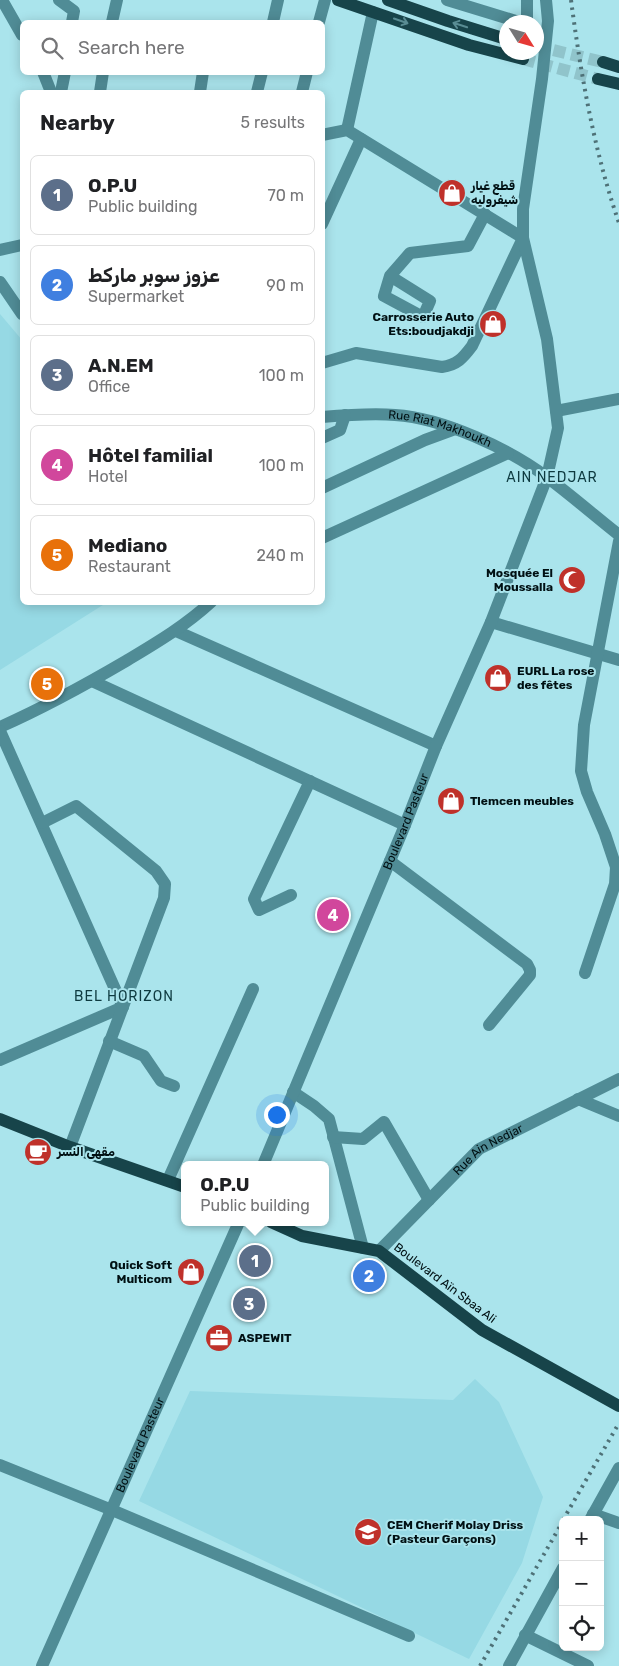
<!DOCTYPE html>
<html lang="en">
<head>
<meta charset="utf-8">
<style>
  :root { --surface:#fff; --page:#f6f6f6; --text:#202124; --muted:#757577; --line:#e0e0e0; --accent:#7c3aed }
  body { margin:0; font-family:Rubik,"Noto Sans Arabic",sans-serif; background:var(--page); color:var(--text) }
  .controls { position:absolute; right:15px; bottom:15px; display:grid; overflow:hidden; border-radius:8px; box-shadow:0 2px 12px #0003 }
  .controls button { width:45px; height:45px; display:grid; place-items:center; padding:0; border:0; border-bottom:1px solid var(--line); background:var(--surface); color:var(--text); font:25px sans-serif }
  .compass { position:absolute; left:499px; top:15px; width:45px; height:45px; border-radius:50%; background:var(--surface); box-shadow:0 2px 12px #0003; rotate:127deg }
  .you { position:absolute; left:276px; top:1114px; width:18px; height:18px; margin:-12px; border:4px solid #fff; border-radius:50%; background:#1a73e8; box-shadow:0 0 0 8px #1a73e833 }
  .badge { display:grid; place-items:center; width:32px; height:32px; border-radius:50%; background:var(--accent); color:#fff; font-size:16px; font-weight:700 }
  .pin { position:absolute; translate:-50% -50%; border:2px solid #fff; box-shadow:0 1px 5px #0006 }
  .popup { position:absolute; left:181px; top:1161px; width:148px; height:65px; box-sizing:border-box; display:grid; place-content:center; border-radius:8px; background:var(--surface); filter:drop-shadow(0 1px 4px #0005); font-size:16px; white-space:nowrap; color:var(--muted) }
  .popup b { font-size:19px; color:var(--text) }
  .popup::after { content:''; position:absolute; left:50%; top:100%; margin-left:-10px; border:10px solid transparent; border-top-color:var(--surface) }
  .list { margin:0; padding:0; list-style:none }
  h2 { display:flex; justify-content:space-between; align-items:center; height:65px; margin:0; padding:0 20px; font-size:21px }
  h2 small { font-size:16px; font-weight:400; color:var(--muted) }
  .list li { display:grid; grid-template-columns:32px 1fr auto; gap:15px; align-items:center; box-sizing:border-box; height:80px; margin:0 10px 10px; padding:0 10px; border:1px solid var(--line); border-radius:8px }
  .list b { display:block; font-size:19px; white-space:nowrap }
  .list p { margin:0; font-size:16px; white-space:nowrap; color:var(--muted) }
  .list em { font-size:16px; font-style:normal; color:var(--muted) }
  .icon { flex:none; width:28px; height:28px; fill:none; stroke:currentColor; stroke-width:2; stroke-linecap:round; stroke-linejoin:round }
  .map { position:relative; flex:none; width:619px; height:1666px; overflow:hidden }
  .search { position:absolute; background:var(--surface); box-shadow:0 2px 12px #0003; left:20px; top:20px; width:305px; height:55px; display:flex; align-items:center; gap:12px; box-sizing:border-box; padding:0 18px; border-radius:8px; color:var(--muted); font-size:19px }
  .panel { position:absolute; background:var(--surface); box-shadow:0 2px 12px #0003; left:20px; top:90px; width:305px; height:515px; border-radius:8px }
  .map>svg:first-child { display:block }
  .built { fill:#96d9e4 }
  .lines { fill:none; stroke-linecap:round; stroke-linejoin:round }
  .major-tunnel { stroke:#90c4cb; stroke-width:12; stroke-dasharray:12 6; stroke-linecap:butt }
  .minor { stroke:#508c96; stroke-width:12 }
  .major { stroke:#17444a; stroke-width:12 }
  .rail { stroke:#4e7177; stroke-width:4; stroke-dasharray:2.5 5; stroke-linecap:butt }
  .oneway { stroke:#598c93 }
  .labels { text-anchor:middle; stroke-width:4; stroke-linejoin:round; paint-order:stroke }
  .poi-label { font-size:12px; font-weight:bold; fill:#001013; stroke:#aae4ec; text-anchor:start }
  .street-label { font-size:12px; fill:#001013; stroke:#aae4ec }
  .neighbourhood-label { font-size:14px; letter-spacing:1px; fill:#0e3a40; stroke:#aae4ec }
</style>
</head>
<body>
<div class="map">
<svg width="619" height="1666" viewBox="0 0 619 1666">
  <rect width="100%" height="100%" fill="#aae4ec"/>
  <g class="built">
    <polygon points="0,314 22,340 22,602 106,603 0,670"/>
    <polygon points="475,1379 499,1402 543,1497 522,1563 469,1659 139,1501 190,1391 453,1400"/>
  </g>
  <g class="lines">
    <g class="major-tunnel">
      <polyline points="536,46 603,62"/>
      <polyline points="523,59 598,79"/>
    </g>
    <g class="minor">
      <polyline points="2,0 22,35"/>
      <polyline points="59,0 74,11 72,22"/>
      <polyline points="447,0 519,22"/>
      <polyline points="527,0 527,22"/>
      <polyline points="112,22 117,0"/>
      <polyline points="273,22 278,0"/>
      <polyline points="319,22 325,0"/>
      <polyline points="43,72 51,92"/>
      <polyline points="61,92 65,72"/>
      <polyline points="100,92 103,72"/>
      <polyline points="200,92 203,72"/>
      <polyline points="257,92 262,72"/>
      <polyline points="302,92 307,72"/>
      <polyline points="347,130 373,12"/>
      <path d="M322 135 347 130 523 238 472 346C463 358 457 365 442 367L356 353 322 363"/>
      <polyline points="322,224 361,139"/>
      <polyline points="0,250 22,245"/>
      <polyline points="390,276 384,296 423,317 430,301 390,276 410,253 468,246 485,214"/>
      <polyline points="0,282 22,314"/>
      <polyline points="556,411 619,399"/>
      <path id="s1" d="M322 417C346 415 371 413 395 415 443 418 510 449 548 478 572 496 595 516 619 535"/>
      <polyline points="322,438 340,430 345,415"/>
      <polyline points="322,488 425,440 455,429"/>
      <polyline points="322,538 508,453"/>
      <polyline points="491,622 619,660"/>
      <polyline points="176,631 436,746"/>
      <polyline points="92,681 405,825"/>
      <path d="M0 727C43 708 85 685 126 661 156 643 185 626 211 602"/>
      <polyline points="0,731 123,1007 0,1060"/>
      <polyline points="42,823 76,806 156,871 165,884 164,898 70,1147"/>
      <polyline points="390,861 527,964 530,970 530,975 489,1025"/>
      <polyline points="291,895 259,910 254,899 310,781"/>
      <polyline points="585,973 615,884 616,867 605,834 587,792 581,771 584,725 619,541"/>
      <polyline points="109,1041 144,1056 161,1081 174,1086"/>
      <polyline points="293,1092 314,1106 329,1119 363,1248"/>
      <polyline points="578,1099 619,1116"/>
      <polyline points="333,1137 363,1139 384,1122 429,1200"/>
      <path id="s2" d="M263 1165 405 825 436 746 491 622 547 477 558 428 547 339 523 238V209L542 79 548 21 546 0"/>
      <polyline points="168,1180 253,989"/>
      <path id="s3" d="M379 1251 479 1149 619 1079"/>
      <polyline points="0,1465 112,1510 409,1636"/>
      <polyline points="593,1514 619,1523"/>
      <polyline points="590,1520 619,1468"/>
      <polyline points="525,1635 588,1666"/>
      <path id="s4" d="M42 1666 239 1222"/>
      <polyline points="509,1666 563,1568"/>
    </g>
    <g class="major">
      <polyline points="338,0 469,45 523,59"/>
      <polyline points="388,0 448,21 506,39"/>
      <polyline points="603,62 619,67"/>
      <polyline points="598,79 619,84"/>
      <polyline points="0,1119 70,1147 185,1187"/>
      <polyline points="271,1222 302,1236 379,1251 482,1330 619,1406"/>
    </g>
    <g class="rail">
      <path d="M571 0C581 75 594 151 619 223"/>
      <polyline points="563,1520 619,1423"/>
      <polyline points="480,1666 563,1521"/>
    </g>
  </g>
  <defs><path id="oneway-shaft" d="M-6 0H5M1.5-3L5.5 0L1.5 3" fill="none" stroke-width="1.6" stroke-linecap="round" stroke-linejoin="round" transform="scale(1.25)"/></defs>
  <g class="oneway">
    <use href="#oneway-shaft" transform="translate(401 21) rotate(19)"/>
    <use href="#oneway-shaft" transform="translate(460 25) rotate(-162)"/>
  </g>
  <defs>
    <g id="shop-disc" transform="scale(1.4375)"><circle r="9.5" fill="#bf312a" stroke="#aae4ec"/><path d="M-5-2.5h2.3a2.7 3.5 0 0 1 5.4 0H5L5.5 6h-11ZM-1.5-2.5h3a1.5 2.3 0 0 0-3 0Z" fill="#fff"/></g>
    <g id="mosque-disc" transform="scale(1.4375)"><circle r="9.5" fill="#bf312a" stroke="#aae4ec"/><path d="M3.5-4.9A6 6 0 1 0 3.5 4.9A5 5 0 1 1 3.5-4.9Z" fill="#fff"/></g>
    <g id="cafe-disc" transform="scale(1.4375)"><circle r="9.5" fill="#bf312a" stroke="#aae4ec"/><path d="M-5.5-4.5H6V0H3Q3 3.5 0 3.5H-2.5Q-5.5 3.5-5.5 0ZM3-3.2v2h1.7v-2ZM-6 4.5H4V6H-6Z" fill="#fff"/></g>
    <g id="office-disc" transform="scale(1.4375)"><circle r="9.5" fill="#bf312a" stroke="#aae4ec"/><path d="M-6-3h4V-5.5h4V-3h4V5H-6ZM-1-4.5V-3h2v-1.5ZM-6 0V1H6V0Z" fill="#fff"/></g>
    <g id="school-disc" transform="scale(1.4375)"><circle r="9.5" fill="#bf312a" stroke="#aae4ec"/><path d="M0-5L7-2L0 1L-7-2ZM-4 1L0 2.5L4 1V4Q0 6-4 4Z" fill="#fff"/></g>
  </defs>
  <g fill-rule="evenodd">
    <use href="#shop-disc" x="452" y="193"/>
    <use href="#shop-disc" x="493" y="324"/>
    <use href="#mosque-disc" x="572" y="580"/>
    <use href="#shop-disc" x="498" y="678"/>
    <use href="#shop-disc" x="451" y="801"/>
    <use href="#cafe-disc" x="38" y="1152"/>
    <use href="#shop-disc" x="191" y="1272"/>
    <use href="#office-disc" x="219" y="1338"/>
    <use href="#school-disc" x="368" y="1532"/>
  </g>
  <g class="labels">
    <g class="poi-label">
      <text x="471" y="190">قطع غيار<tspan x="471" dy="14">شيفروليه</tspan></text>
      <text x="474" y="321" text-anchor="end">Carrosserie Auto<tspan x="474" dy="14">Ets:boudjakdji</tspan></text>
      <text x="553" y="577" text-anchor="end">Mosquée El<tspan x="553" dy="14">Moussalla</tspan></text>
      <text x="517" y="675">EURL La rose<tspan x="517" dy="14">des fêtes</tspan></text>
      <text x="470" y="805">Tlemcen meubles</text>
      <text x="57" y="1156">مقهى النسر</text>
      <text x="172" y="1269" text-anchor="end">Quick Soft<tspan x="172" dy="14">Multicom</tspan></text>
      <text x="238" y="1342">ASPEWIT</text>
      <text x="387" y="1529">CEM Cherif Molay Driss<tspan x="387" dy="14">(Pasteur Garçons)</tspan></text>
    </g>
    <g class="street-label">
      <text dy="4" stroke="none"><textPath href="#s1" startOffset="120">Rue Riat Makhoukh</textPath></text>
      <text dy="4" stroke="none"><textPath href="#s2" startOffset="372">Boulevard Pasteur</textPath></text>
      <text dy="4" stroke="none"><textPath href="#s3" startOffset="150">Rue Ain Nedjar</textPath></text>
      <text transform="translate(445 1283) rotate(37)" y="4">Boulevard Aïn Sbaa Ali</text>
      <text dy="4" stroke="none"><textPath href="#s4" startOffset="242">Boulevard Pasteur</textPath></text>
    </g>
    <g class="neighbourhood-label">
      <text x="552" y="482">AIN NEDJAR</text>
      <text x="124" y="1001">BEL HORIZON</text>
    </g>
  </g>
</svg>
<div class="controls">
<button>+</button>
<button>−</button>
<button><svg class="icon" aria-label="locate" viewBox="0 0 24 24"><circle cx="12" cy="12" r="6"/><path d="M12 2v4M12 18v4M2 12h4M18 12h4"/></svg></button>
</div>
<svg class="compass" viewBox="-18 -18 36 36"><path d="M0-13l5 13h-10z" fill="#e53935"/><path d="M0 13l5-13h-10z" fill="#757577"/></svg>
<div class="you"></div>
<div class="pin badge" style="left:255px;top:1261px;background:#5c6f8a">1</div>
<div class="popup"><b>O.P.U</b>Public building</div>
<div class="pin badge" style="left:369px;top:1276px;background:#3f7fe0">2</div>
<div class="pin badge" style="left:249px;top:1304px;background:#5c6f8a">3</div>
<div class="pin badge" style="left:333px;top:915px;background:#d1479c">4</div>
<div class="pin badge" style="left:47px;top:684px;background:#e8710a">5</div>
<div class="search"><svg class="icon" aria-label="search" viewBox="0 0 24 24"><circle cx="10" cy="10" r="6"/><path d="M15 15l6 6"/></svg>Search here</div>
<section class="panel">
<h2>Nearby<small>5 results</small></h2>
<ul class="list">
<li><span class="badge" style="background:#5c6f8a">1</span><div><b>O.P.U</b><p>Public building</p></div><em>70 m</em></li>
<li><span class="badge" style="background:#3f7fe0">2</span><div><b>عزوز سوبر ماركط</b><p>Supermarket</p></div><em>90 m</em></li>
<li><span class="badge" style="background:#5c6f8a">3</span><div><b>A.N.EM</b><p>Office</p></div><em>100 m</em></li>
<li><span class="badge" style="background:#d1479c">4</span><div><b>Hôtel familial</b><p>Hotel</p></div><em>100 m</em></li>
<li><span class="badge" style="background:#e8710a">5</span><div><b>Mediano</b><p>Restaurant</p></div><em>240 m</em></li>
</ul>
</section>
</div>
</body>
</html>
